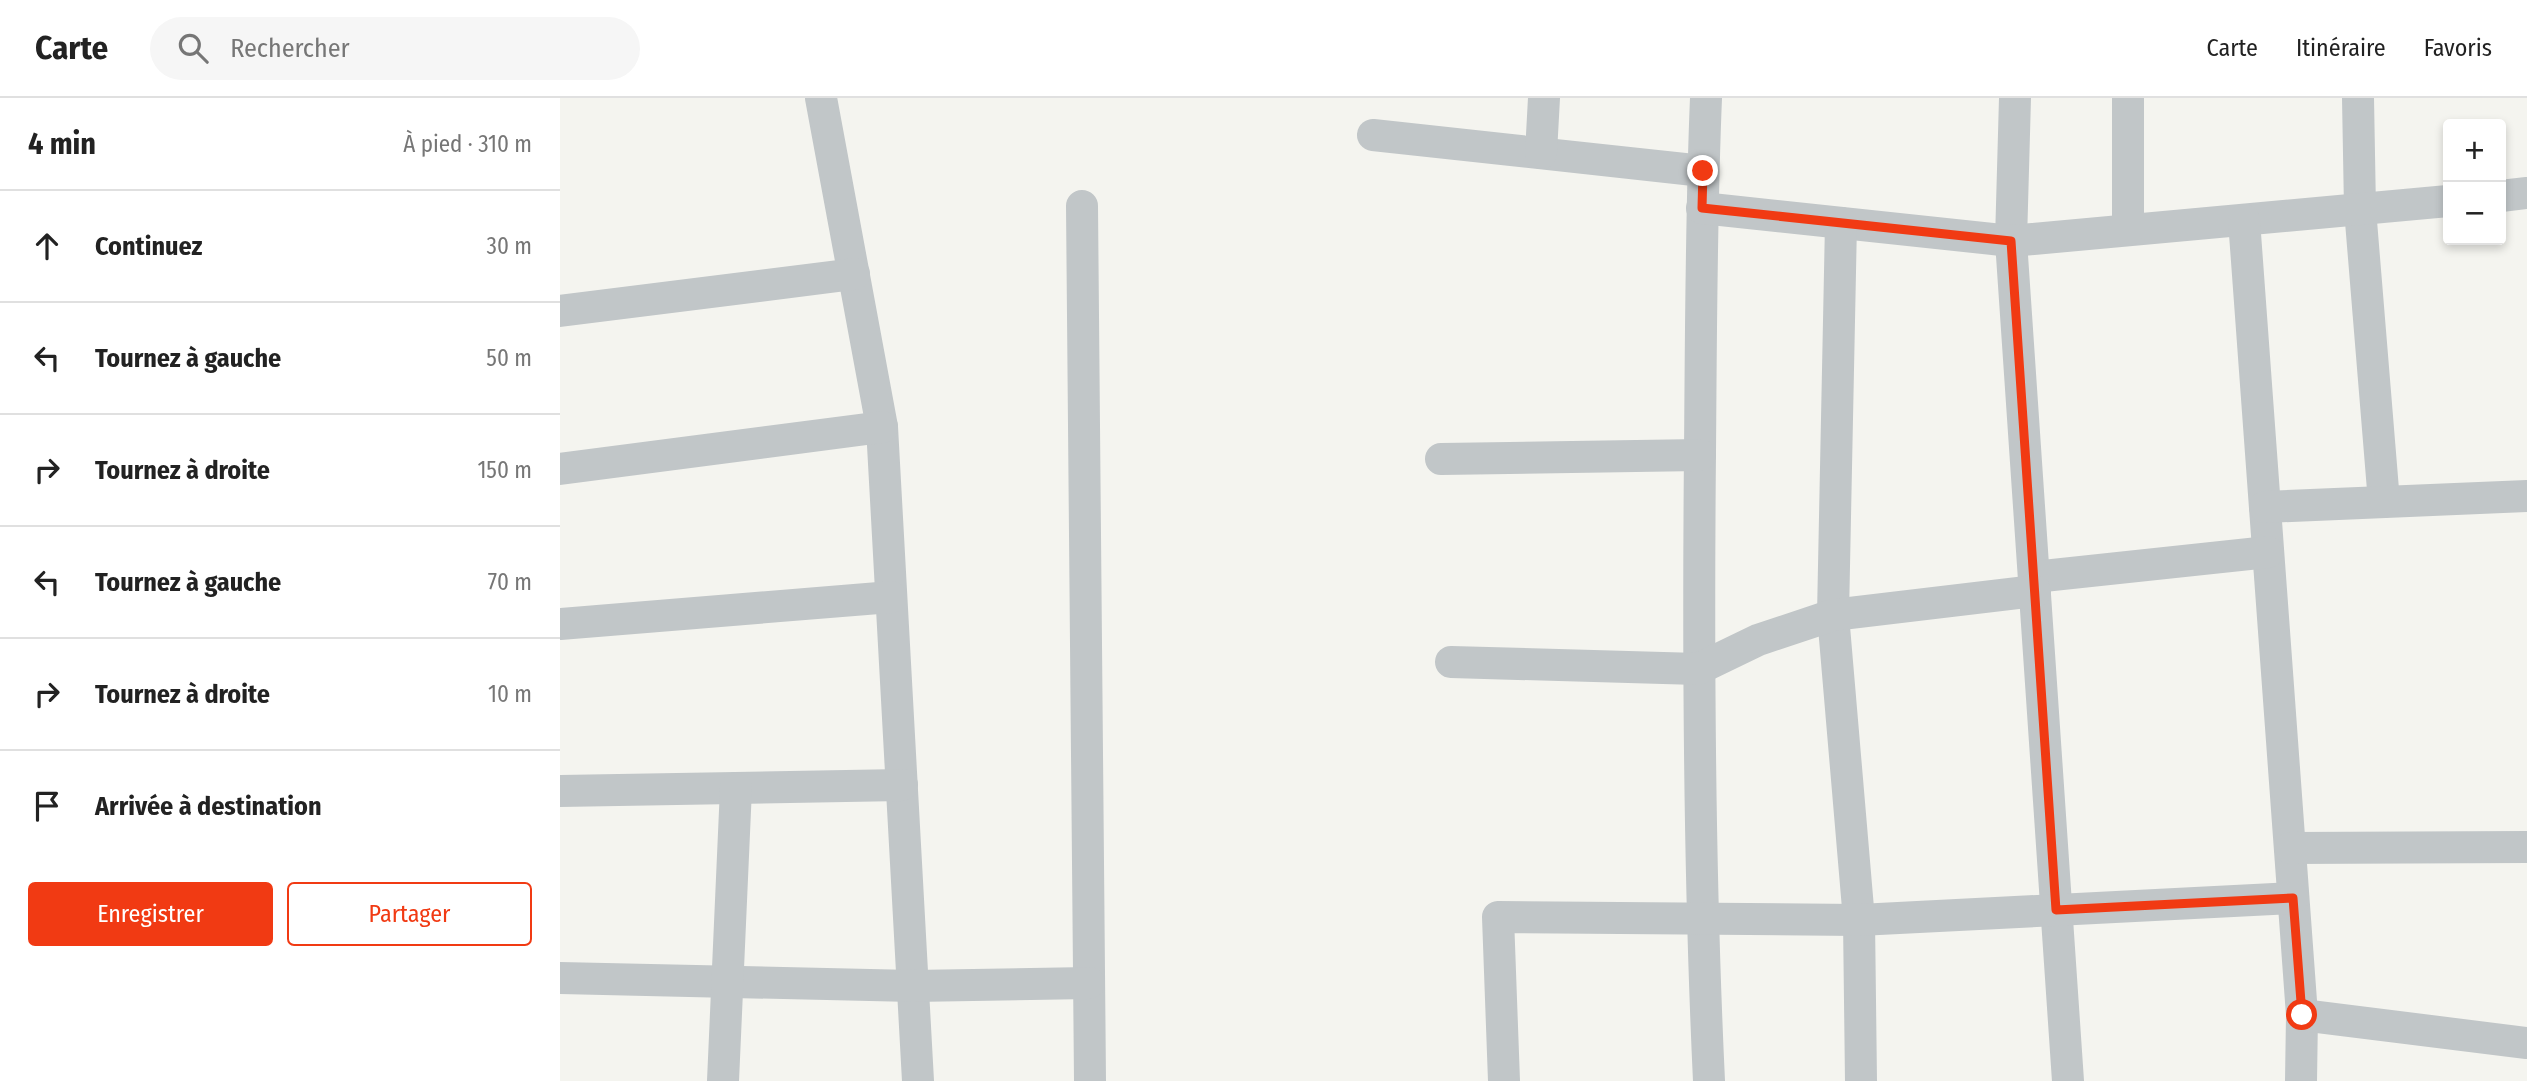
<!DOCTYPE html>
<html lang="fr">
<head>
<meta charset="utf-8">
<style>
  :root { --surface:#fff; --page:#f6f6f6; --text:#222; --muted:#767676; --line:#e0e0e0; --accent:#f13a13 }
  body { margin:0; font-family:"Fira Sans Condensed",sans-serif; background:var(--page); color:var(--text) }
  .controls { position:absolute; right:21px; top:21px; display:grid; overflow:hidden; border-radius:7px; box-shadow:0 4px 10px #0003 }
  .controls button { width:63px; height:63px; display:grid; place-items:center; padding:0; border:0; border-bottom:2px solid var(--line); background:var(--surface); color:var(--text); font:35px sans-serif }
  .stop { position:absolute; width:21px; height:21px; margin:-16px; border:5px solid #f13a13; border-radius:50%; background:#fff }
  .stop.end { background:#f13a13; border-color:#fff; box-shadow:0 2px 7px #0008 }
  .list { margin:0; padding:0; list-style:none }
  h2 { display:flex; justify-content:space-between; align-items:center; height:91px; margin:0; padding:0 28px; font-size:30px }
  h2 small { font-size:23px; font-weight:400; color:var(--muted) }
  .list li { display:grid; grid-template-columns:46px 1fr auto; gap:21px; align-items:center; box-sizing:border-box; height:112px; padding:0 28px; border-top:2px solid var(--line) }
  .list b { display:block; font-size:26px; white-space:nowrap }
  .list em { font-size:23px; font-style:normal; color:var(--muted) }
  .actions { display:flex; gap:14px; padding:21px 28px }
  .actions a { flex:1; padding:16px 0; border:2px solid var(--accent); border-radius:7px; text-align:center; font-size:24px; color:var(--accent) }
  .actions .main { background:var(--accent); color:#fff }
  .icon { flex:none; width:38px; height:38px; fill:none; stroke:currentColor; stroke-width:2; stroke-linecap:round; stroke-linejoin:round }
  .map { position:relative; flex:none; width:1967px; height:983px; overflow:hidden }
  header { display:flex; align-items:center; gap:42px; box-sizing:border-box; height:98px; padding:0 35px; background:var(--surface); border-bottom:2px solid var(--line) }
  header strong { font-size:33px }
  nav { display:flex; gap:38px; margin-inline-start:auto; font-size:24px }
  .search { width:490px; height:63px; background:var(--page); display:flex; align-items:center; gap:18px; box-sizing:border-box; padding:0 24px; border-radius:38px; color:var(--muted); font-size:26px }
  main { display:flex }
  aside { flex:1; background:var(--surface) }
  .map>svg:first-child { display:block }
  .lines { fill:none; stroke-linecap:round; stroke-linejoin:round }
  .street { stroke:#c1c6c8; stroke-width:32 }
  .route { stroke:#f13a13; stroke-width:9 }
</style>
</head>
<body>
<header>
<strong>Carte</strong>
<div class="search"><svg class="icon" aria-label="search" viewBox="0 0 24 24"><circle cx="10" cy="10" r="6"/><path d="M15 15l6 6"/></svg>Rechercher</div>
<nav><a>Carte</a><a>Itinéraire</a><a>Favoris</a></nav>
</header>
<main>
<aside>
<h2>4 min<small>À pied · 310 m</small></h2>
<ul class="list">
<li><svg class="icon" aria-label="ahead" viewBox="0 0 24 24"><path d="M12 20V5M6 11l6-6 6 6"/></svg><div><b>Continuez</b></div><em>30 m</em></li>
<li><svg class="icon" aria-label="left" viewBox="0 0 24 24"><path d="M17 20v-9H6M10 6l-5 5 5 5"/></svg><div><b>Tournez à gauche</b></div><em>50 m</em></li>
<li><svg class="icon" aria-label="right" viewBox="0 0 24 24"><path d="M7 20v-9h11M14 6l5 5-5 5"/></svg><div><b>Tournez à droite</b></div><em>150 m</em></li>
<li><svg class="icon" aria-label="left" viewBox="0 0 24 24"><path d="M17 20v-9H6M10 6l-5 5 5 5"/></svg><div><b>Tournez à gauche</b></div><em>70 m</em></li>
<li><svg class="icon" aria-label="right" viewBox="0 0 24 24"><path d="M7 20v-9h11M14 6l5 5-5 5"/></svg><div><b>Tournez à droite</b></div><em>10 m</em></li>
<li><svg class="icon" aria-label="arrive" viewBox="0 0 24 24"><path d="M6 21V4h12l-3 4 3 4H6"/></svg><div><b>Arrivée à destination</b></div></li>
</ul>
<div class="actions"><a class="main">Enregistrer</a><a>Partager</a></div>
</aside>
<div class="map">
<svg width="1967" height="983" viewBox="0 0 1967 983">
  <rect width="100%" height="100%" fill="#f4f4ef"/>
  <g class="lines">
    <g class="street">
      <polyline points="261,0 322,329 358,983"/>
      <path d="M1146 0C1141 118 1141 236 1140 354 1138 564 1139 773 1149 983"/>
      <polyline points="1455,0 1451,143 1508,983"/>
      <polyline points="1798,0 1800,111 1824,404"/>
      <polyline points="813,37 1143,73"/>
      <polyline points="981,55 984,0"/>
      <polyline points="1941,98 1967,95"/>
      <polyline points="522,108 530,983"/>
      <polyline points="1142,110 1451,143 1888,103"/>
      <polyline points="1684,122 1742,917 1741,983"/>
      <polyline points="1281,125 1273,517 1299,822 1301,983"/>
      <polyline points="1568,132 1568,0"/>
      <polyline points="0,213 294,176"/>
      <polyline points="881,361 1140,357"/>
      <polyline points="0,371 322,329"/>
      <polyline points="1705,409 1967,398"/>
      <polyline points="1474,479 1708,454"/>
      <polyline points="0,526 331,499"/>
      <polyline points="891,564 1138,571 1198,542 1273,517 1475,493"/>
      <polyline points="0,693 342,687"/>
      <polyline points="1730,750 1967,749"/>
      <polyline points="0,880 353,888 529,885"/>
      <polyline points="1742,917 1967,945"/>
      <polyline points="163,983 176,690"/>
      <polyline points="944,983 938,819 1299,822 1733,800"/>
    </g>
  </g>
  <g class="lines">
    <polyline class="route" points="1143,73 1142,110 1451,143 1496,812 1733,800 1742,917"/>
  </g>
</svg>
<div class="controls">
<button>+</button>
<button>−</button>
</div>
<div class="stop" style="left:1742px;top:917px"></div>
<div class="stop end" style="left:1143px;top:73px"></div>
</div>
</main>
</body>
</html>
